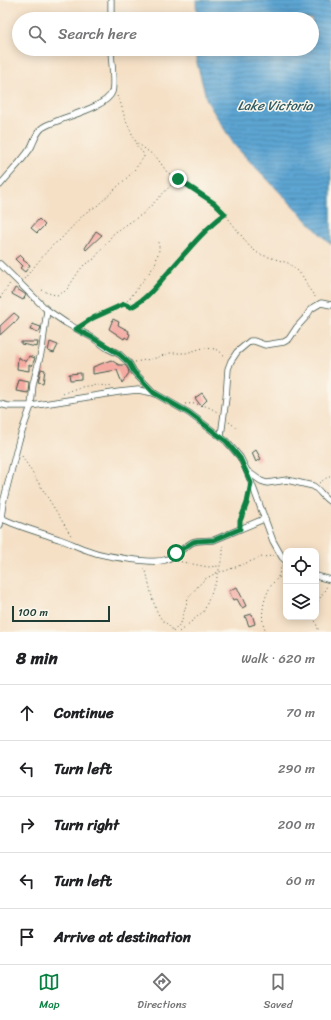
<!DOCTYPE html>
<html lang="en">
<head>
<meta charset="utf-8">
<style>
  :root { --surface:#fff; --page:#f6f6f6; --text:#202124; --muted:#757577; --line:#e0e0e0; --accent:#0b8043 }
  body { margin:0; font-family:Sriracha,sans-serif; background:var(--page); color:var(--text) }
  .controls { position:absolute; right:12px; bottom:12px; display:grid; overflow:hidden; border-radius:8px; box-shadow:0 2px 10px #0003 }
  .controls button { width:36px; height:36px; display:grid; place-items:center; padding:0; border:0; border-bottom:1px solid var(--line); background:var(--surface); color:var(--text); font:20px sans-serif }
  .scale { position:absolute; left:12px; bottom:10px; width:98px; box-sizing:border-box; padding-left:4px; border:2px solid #1f3d34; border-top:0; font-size:11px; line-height:14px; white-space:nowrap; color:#1f3d34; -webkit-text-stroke:3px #fbf7ec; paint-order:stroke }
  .stop { position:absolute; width:12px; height:12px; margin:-9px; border:3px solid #0b8043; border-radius:50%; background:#fff }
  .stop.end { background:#0b8043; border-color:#fff; box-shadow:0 1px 4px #0008 }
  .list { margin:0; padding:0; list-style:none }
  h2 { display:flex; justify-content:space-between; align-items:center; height:52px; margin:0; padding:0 16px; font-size:17px }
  h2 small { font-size:13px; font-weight:400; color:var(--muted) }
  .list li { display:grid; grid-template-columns:26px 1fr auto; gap:12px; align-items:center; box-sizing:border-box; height:56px; padding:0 16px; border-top:1px solid var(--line) }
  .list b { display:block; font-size:15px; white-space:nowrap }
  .list em { font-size:13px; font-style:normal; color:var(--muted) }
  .icon { flex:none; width:22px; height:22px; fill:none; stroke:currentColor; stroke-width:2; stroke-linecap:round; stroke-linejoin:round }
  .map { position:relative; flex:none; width:331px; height:632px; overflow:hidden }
  .search { position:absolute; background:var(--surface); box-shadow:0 2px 10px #0003; left:12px; right:12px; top:12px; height:44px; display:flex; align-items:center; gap:10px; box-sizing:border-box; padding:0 14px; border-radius:22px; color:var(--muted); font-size:15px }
  .sheet { height:332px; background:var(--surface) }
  nav { display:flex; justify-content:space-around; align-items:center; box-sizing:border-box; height:56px; border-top:1px solid var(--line); background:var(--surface); font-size:11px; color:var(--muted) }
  nav a { display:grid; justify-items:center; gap:2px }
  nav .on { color:var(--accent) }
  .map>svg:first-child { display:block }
  .water { fill:url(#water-rules); stroke:#3e7184 }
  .building { fill:#f4a9a1 }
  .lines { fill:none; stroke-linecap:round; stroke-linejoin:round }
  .minor-casing { stroke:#3f554a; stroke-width:7 }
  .path { stroke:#3f554a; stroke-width:1; stroke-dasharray:1 3; stroke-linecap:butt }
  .minor { stroke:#fff; stroke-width:5.5 }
  .route { stroke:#0b8043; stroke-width:5 }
  .labels { text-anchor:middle; stroke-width:3; stroke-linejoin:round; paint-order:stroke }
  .water-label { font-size:13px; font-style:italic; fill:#325c64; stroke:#fbf7ec }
</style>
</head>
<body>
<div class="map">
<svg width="331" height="632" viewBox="0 0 331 632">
  <defs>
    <pattern id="water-rules" width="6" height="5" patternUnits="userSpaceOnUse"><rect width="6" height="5" fill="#5da5d3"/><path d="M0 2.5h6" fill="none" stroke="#4c88ac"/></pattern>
  </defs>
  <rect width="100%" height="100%" fill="#fbf7ec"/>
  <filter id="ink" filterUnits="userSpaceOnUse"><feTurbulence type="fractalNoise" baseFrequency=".025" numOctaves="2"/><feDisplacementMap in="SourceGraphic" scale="8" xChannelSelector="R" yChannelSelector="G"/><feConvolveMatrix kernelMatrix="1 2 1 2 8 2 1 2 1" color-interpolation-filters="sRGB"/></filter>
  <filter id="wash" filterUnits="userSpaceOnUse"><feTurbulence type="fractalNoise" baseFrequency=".012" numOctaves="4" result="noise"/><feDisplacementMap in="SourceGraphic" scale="16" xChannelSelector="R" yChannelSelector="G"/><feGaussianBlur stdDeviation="0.9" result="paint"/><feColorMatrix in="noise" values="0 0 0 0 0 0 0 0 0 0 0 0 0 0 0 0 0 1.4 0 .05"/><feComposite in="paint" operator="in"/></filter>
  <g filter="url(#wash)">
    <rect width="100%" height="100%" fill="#f5e0c6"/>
    <polygon class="water" points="196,0 331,0 331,245 235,146 207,101 197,63 197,49 312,49 312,19 197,19"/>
    <g id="blocks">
      <g class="building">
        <polygon points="39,219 45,225 37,233 31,228"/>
        <polygon points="96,231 102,235 86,250 85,248"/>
        <polygon points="20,255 24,259 23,260 30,265 25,272 20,268 22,266 15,259"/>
        <polygon points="15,288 22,292 26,295 23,300 12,294"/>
        <polygon points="14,313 19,317 15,323 14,322 0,335 0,326"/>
        <polygon points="113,319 119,322 118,325 129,331 128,333 130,334 128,339 125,337 124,339 109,329"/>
        <polygon points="32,324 41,327 39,332 30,330"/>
        <polygon points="21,342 38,342 37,347 21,344"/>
        <polygon points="50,342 58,345 54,353 48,351"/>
        <polygon points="29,356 35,358 32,366 29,364 29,371 17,369 18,357 26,362"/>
        <polygon points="111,360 119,365 125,365 128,369 129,373 122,383 117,370 93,374 93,367"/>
        <polygon points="41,369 45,370 43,383 38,382"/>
        <polygon points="81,373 81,379 70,380 69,374"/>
        <polygon points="19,380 29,382 28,393 16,391"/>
        <polygon points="202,393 207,400 201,406 195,398"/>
        <polygon points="256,450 261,459 256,462 252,453"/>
        <polygon points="237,587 246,606 242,608 237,599 233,600 229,591"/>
        <polygon points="252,614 255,624 249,626 245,616"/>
      </g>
    </g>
  </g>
  <g filter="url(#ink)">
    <use href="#blocks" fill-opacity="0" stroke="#3f554a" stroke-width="1"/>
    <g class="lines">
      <g class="minor-casing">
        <g id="minor">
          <polyline points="111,0 111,19"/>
          <path d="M0 185C10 173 21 162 30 149 34 143 35 134 42 128 56 118 106 109 112 92 115 83 111 60 111 49"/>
          <polyline points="0,264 47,310 66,323 93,338 107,348 119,354 129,363 134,372 154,393"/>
          <polyline points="0,404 8,406 31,406 119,392 138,390 154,393 189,413 226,441 240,457 247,471 273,541 282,557 286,561"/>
          <polyline points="221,436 226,398 228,369 231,361 237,352 250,341 254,341 265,345 284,342 289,339 297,327 306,317 311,309 321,303 331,305"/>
          <path d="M247 471 261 481 267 483 287 480 313 486C320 490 323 498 331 502"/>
          <path d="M1 518C19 527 39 532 59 539 69 542 79 548 90 551 103 556 152 564 165 560 173 558 185 546 193 542L197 541 214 540 264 519"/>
          <polyline points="0,525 3,503 19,440 31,406 33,384 42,349 47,310"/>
          <polyline points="316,576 331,580"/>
        </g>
      </g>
      <g class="path">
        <polyline points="117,96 121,104 125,119 136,142 157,158 167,172 214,203 225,214 250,247 259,254 288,263 297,270 304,278 307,286 316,298"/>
        <path d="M24 279 48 250 54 244 59 241 85 213 97 206 132 173 144 157C144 150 135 148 136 143"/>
        <polyline points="42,290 51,294 57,295 64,292 68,288 79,271 84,265 94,259 114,233 144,213 177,179"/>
        <polyline points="0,298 11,282"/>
        <path d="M124 304 131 307C145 301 155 288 165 276 184 255 202 231 225 214"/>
        <polyline points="81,325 93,318 124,304 130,298 155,265 159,250 159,241"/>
        <polyline points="135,362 156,358 169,353 186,353 203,348 215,349 218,350 226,357"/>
        <path d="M63 394C77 386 97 383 112 387"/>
        <path d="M185 404C197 403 207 405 217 412"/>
        <polyline points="229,422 237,428"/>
        <polyline points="22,456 72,537"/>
        <polyline points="319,483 331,475"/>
        <polyline points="240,523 249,493"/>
        <polyline points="177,561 208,567 219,566"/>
        <path d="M145 568C150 583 151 602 160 617 163 622 169 624 173 631"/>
        <polyline points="278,577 282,565"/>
        <polyline points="316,605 327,586"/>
        <polyline points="314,617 319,632"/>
        <polyline points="173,632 181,623 188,598 198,586 205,579 218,572 225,571 262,557 274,556"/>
        <polyline points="179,632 204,611 216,581 223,554 223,544"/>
        <path d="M267 632C257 620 265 588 277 579 279 577 283 576 286 576"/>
      </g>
      <use href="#minor" class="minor"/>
    </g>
  </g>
  <g class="lines" filter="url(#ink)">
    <path class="route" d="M176 553 193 542 197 541 214 540 240 529V521L247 503 251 483 240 458 226 441 189 413 154 393 134 372 129 363 119 354 93 338 76 329 93 318 124 304 131 307C145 300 155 288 165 276 184 255 202 231 225 214L214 203 178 179"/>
  </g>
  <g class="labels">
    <g class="water-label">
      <text x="275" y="110">Lake Victoria</text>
    </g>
  </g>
</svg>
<div class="controls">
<button><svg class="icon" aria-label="locate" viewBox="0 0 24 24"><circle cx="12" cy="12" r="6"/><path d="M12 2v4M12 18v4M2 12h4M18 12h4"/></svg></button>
<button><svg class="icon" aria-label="layers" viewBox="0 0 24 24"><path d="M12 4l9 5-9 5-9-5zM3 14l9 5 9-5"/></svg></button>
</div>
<div class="scale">100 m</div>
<div class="stop" style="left:176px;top:553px"></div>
<div class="stop end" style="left:178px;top:179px"></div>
<div class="search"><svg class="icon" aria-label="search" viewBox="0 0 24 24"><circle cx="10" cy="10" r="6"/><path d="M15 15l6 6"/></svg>Search here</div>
</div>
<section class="sheet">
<h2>8 min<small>Walk · 620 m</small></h2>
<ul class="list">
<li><svg class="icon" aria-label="ahead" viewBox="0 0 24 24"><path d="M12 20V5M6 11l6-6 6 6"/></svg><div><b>Continue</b></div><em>70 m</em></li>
<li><svg class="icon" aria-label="left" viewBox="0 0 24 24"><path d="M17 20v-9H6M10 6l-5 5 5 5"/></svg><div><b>Turn left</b></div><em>290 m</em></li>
<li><svg class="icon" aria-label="right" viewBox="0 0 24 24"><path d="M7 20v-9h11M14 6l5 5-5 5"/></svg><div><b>Turn right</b></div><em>200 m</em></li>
<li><svg class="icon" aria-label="left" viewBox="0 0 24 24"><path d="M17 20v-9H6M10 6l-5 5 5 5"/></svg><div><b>Turn left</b></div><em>60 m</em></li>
<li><svg class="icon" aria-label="arrive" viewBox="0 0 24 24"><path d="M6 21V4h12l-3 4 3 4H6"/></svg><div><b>Arrive at destination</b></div></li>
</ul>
</section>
<nav>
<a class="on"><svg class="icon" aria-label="map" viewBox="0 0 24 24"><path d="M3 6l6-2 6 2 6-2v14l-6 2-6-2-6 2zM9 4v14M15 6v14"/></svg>Map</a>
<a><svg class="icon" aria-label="directions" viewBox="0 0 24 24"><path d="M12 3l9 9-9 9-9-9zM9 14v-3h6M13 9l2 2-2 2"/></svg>Directions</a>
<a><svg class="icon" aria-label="saved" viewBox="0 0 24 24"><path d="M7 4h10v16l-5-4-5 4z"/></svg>Saved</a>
</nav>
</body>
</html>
